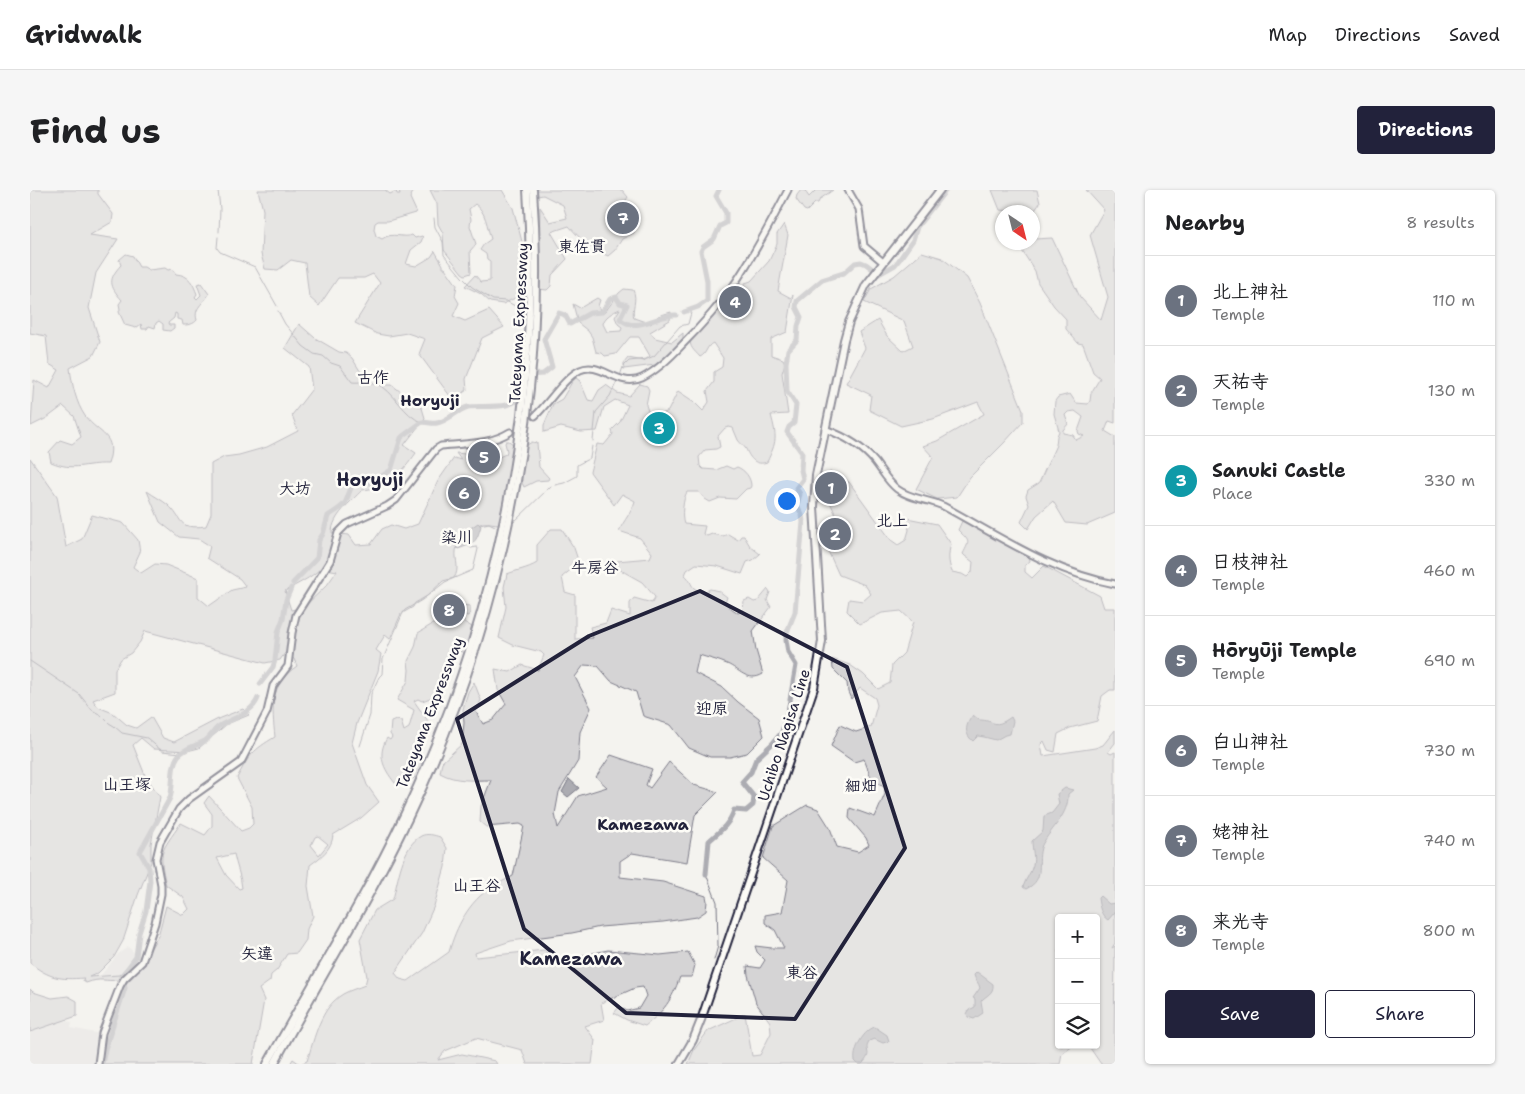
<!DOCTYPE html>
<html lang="en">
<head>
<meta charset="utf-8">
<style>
  :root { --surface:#fff; --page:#f6f6f6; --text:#202124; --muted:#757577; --line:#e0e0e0; --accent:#22223b }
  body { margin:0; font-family:"Shantell Sans","Klee One",sans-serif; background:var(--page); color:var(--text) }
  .controls { position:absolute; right:15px; bottom:15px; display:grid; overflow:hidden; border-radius:5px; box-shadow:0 1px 4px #0004 }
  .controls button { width:45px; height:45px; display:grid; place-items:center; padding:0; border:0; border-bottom:1px solid var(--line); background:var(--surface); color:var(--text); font:25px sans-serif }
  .compass { position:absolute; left:965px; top:15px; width:45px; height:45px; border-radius:50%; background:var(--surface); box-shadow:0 1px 4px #0004; rotate:145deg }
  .you { position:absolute; left:756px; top:310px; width:18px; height:18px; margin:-12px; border:4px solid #fff; border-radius:50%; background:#1a73e8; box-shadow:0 0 0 8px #1a73e833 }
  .badge { display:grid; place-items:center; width:32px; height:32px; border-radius:50%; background:var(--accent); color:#fff; font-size:16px; font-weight:700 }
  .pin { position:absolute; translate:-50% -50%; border:2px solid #fff; box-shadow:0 1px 5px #0006 }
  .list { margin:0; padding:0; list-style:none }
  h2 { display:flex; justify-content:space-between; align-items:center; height:65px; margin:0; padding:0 20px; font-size:21px }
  h2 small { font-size:16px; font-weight:400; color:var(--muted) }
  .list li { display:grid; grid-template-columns:32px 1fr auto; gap:15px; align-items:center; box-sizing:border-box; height:90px; padding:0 20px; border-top:1px solid var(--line) }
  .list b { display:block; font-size:19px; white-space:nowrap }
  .list p { margin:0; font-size:16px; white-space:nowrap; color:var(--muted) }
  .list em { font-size:16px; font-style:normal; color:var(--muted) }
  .actions { display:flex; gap:10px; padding:15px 20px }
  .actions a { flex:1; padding:11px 0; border:1px solid var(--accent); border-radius:5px; text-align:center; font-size:18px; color:var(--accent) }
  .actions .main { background:var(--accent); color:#fff }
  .icon { flex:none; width:28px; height:28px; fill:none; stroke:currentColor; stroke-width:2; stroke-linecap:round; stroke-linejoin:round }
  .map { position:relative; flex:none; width:1085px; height:874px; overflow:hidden; border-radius:5px }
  header { display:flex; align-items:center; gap:30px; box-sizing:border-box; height:70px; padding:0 25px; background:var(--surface); border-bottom:1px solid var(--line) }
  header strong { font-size:24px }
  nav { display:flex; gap:28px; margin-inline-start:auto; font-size:18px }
  .intro { display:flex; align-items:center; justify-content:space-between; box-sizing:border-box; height:120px; padding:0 30px }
  h1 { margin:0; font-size:35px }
  .button { padding:12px 22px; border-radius:5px; background:var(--accent); color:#fff; font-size:18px; font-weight:700 }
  main { display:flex; gap:30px; padding:0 30px }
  aside { flex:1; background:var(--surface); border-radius:5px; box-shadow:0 1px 4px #0004 }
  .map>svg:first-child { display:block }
  .built { fill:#e4e3e2 }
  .green { fill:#d5d4d5; stroke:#7c7b88; fill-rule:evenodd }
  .water { fill:#acacb2; stroke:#757582 }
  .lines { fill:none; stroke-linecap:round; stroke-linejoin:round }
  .stream { stroke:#757582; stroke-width:1 }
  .river { stroke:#acacb2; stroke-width:5 }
  .secondary-casing { stroke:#22223b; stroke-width:9 }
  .highway-casing { stroke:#22223b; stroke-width:10 }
  .secondary { stroke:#fdfcf7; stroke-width:5 }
  .highway { stroke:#fdfcf7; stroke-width:6 }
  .marked { fill:none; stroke:#22223b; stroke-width:4; stroke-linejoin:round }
  .labels { text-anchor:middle; stroke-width:5; stroke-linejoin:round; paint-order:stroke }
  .street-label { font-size:15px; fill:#22223b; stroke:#fdfcf7 }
  .neighbourhood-label { font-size:16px; font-weight:bold; fill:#22223b; stroke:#fdfcf7 }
  .quarter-label { font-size:18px; font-weight:bold; fill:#22223b; stroke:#fdfcf7 }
</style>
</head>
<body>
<header>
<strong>Gridwalk</strong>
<nav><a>Map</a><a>Directions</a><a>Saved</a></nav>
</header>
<div class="intro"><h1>Find us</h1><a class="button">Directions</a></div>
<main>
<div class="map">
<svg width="1085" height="874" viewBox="0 0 1085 874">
  <rect width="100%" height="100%" fill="#f4f3ef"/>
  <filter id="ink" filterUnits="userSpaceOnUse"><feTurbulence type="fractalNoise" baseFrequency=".02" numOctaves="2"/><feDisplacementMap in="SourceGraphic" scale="10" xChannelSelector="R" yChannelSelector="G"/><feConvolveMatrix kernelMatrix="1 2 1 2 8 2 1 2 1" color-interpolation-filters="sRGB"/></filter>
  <g filter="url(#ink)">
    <g class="built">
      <polygon points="98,757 106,764 106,766 95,780 89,785 83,786 71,785 88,764"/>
      <polygon points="30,830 42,832 41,838 70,844 67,874 0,874 0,843"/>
    </g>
    <g class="green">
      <path d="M0 0H68V4L83 24 82 32 60 45 88 49 66 83 59 118 70 152 63 166 40 178C42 194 46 213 55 226 69 245 88 244 78 274 54 273 45 282 21 272L19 262 30 250 42 254 51 247 44 226 33 216 17 228 1 236 4 190 19 198 29 180 19 174 16 146 0 143Z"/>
      <path d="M228 0H355L360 4 366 1 367 4H370L369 0H384L380 8 386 21 385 23 358 31H348L345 33 344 39 346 46 352 49C363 41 372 49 382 45L385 48 392 46 393 47 391 52 381 60 376 74 386 76 401 67 405 61 406 63 413 75V78H415L427 95 425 106 429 113 423 126 435 131 459 120 474 137 452 148 436 189 437 200 423 210 389 164 395 149 377 143 359 146 347 144 325 133 350 93 343 84 334 88H308L289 116 279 107 275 73 261 70 248 80 235 79 231 64 233 20Z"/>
      <path d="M400 0H472L483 18 494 59 497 94 485 108 473 114 460 112 451 104 435 96 445 85 451 92 460 91V71L457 69 456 64 450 60 454 54 461 49C457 37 456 21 445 14L439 19 441 29 440 36 446 54 440 61 441 83 435 85 432 83 414 60 413 43 408 34 407 14Z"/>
      <path d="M507 0H592L598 7 596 10 600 16 592 27 593 33H600L603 29 604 43 592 49 585 60 578 66C560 58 552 51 539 36L521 42 537 69 522 85 521 96 517 100 508 99 510 17 520 32 537 28 533 15 513 5 508 6Z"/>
      <polygon points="771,0 777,0 775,1 779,7 786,0 803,0 790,9 788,13 785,13 777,21 774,20 766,9 767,5"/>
      <polygon points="962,0 1007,0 1010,13 1003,23 970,20"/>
      <path d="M1056 0H1085V233L1079 231 1075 241 1085 247V323L1057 335 1036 333 1023 311 1006 326 998 339 991 332 999 315 996 306 998 300 1009 293 1026 255 1027 246 1029 241 1024 224 1025 211 1028 207 1040 204 1046 213 1058 214 1060 211 1061 203 1070 188 1063 182 1053 154 1048 153 1036 139V129L1024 116 1008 93 1005 81 987 53 1002 52 1003 27 1005 49 1022 48 1050 107 1071 130 1078 107 1060 45 1074 20ZM1045 221 1053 227 1048 241 1049 244 1054 246 1046 250 1043 245 1033 243V240L1038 234 1035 225 1038 222Z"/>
      <path d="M754 34 758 45 748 101 761 108 763 105 757 142 741 149V165L753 169 755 173 752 183 758 224 741 225C747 248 747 251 737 272 726 276 720 269 716 259 714 256 710 253 708 250 706 246 705 242 703 238L699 237 695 238 688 246 690 257 686 259 675 260 669 267 670 276 673 279 686 280 696 276 703 279 707 277C715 280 721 288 721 296L720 298 716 299 706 309 690 308 680 312 675 309 669 302H657C653 308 651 327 654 334L675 336 673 344 677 346 682 344 693 346 698 344 708 350 711 346H714L720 356 730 364 723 370 717 372 712 384 687 376 666 374 657 380 655 385C661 390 660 394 664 398 666 400 671 401 674 402L680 399 689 401 697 407 695 413 697 415 708 423 713 420 714 411 719 409 724 412 728 411 738 399 740 402 737 410 741 417 723 441 726 460 733 484C718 493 709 479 697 474 688 470 678 468 669 465L665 483 692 497 708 512 729 528 734 546 717 563 700 567H680L659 558 641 535 613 526 606 502 581 491 568 476 554 475 545 487 561 518 550 542 548 571 529 602 525 624 528 638 548 606 577 597 566 587 581 565 622 579 616 595 620 598 639 572 664 595 688 602 665 625 657 672 602 663 590 671V687L633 692 676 706 677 711 676 721 667 727 633 732 570 737 542 743 481 751 445 763 446 767 515 760 522 769 544 767 578 760 630 765 658 762 665 775 662 787H650C641 811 635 820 615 836L597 830 584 823 589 817 597 821 609 818 616 806 613 797 605 798 571 813 574 830 555 836 565 850 562 874H497L492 860 446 848 415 861 408 870 432 864 465 871 467 874H260L263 869 270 874 277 871C285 847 290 818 313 804 320 800 328 798 335 795L337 787 330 749 345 720 363 709C368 691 372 656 391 646 397 643 404 645 410 647L417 658 415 677 404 716 392 743 365 783 370 789 378 791 419 762C426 737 439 711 462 697 468 693 476 690 483 686L494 636 490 634 456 637 450 632 451 616 461 590C443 590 426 592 410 583L412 572 432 554 434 533 433 519 438 502 444 492 451 510 446 522 453 534 463 530 476 514 468 500 465 479 480 482 492 475 508 480 514 465 511 462 483 455 469 448 476 417 474 397 477 384C487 380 497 379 507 373V355L521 339H532L544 358 549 373 532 387 535 402 545 405V449L563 448 560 437 576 433 581 420 600 426V413L604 408 622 413 625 407 612 392 587 378V371L620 368 622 363 610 348 589 341C594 330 602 322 605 311L592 304 584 315 560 282 567 254 574 255 583 244 582 240 590 232 598 215 585 210 574 217 567 241 551 242 531 237 514 242V235L523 214 532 209 542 192 546 188 550 191 558 210 563 211 569 200 576 195 587 203 599 206 610 194 617 196 619 200 616 215 621 230 638 221 648 201 663 211 673 221 679 212 677 201 684 192V182L692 177 693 168 683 153C676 156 677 164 670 167 665 161 658 157 661 148L685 124 694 110H696V115L698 121 701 120V115L697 110 699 105 709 108 715 107V93L721 91 739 71 747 54V44Z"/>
      <polygon points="892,62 912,68 937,88 950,113 993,220 993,232 974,253 940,287 927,307 907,309 886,299 903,267 893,256 907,251 954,224 948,212 903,229 871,236 839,220 841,205 816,193 835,158 829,142 848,130 857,146 873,161 883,156 874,131 834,112 841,99 864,86"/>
      <path d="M96 64 103 66 109 77H114L119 80 135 78 138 80 142 79 146 84C160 85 163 94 167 104L165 107 167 109 171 105 167 94 171 93 179 104C174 113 163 118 167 130 164 134 159 135 153 135L152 130 147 129V124L145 123 144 128 138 133 139 135H144V138L140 141 133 140V134L129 131 126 133 125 138 119 136 117 139H112L111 134 106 138 95 135 89 122 90 119 89 114 92 110C79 96 78 89 91 75L89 70Z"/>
      <path d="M594 99 603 100C608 110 601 119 604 128L621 134 628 126 641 122 640 130 620 142 625 148 642 152 653 143V149L633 169 625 175 594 179V173L598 168 614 171 620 166 609 147H600L586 164 575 166 572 163 566 162 562 147 558 141 548 133 543 114 550 118 567 108 570 110 568 116 572 124 575 122 589 103ZM590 119 585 127 588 134 592 137 591 141 577 142 573 134C574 127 583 122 590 119Z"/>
      <path d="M269 134 285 148 309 162 316 163 322 168 337 192 346 195H362L371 202 375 208 392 218 395 228 374 255 386 263C372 283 358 298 332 300 321 312 302 326 302 343L319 345 326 355 341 354 352 339 361 335 374 339 388 334 408 291 424 268 431 270 426 263 445 265V272H443L448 274 450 285 471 266 476 264 477 261 475 253 476 251H479L484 255 469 334C464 334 459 332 453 333 444 335 427 351 426 361 425 371 430 379 424 388L413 391 397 406 385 413 383 417 371 424 360 449 355 445 346 460 351 464 348 481 327 533 322 553 337 595 349 612 331 628 303 645C302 659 291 667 280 675L278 696 283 726 277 739 276 750 267 763 257 764 247 780 241 785 240 791 229 799 234 810 223 874H72L71 870 75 845 91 799 106 783 128 746 136 716 153 725 159 719 153 707 136 695C128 660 131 662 151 633L175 645 182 636V624L174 613 179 606 211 641 219 638 223 634 222 617 207 588C219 565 223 560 245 547 242 518 239 495 267 476L264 469 255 463 250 470 235 473 115 441 110 452 101 463 91 469 85 479V502L63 510 68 517 83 523 97 535 106 538 121 527 133 548 144 552 190 528 213 519 219 525 197 534 169 558 157 561 124 559 111 548 103 555 115 585 130 607 121 654V672L108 705 93 751 84 767 68 783 59 787 89 785 103 770 107 774C102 778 94 790 88 790 75 792 72 787 56 793L53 791 54 788C30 790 19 788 0 773V268L27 306 36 357 52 349 62 325 93 333 108 350 110 362 103 377 111 383 125 374 136 375 168 388V407L179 416 202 400 216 397 210 389 177 368 180 356 169 349 149 347 130 332 117 301C124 306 132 310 138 315 154 329 146 340 176 336L181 324V274L194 267 209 265 237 257 268 241 262 225 282 199 279 177 255 158ZM291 378 307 381 297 395 274 417 261 420 255 401C267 394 281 388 291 378ZM288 646 298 654 289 665 281 655 285 647ZM204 664C206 675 211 686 212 698L209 699 196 685 187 668Z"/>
      <path d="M502 252 507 253 509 277 519 288 518 290 506 291 494 297C488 289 495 265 497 255Z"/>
      <path d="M800 282 819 292 861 350 868 355 876 350 879 340 877 328 907 334 921 354C918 364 918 372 922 382L932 384 937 387 942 382 943 372 935 366 933 364C940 350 940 352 928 340L932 331 979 357 999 365 1000 371 995 375V382L1002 388 1014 376 1070 406 1074 418H1085V500H1080L1072 506 1067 531 1040 538 1028 544 1025 562 1018 560 1014 551 1011 554 1013 566 1065 558 1073 555 1085 540V553L1078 562 1081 564 1085 562V753L1082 758 1085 756 1084 859 1085 874H1071L1058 855H1066V728H1029V855H1043L1032 863 1030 874H658L664 860 678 841 715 824 722 866 730 865 741 843 740 832 726 813 718 785 717 776 730 778 735 770 727 762 725 756 742 758H754L745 740 735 733V725L752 722 758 690 733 668 743 636 777 615 788 619 800 638 807 657 828 662 839 655 836 648 819 628 820 618 845 627 855 604 854 596 842 590 834 569 824 572 801 556 810 535 826 542 841 537 847 515 845 508 830 498 821 509 818 502 817 493 803 479 802 469 820 475 833 484 848 499 860 493 862 475 874 463 883 432 871 421 852 423 830 434 817 421 819 409 833 411 841 404 835 395 809 385 793 350V344L805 352 814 343 800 312 788 301Z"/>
      <path d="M430 415 440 416V423L438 426 433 425 434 432 442 437 436 460 433 462 427 461 425 462 417 476 413 479C413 499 413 504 392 511L388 509 384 511 398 531 399 536 395 548 390 553 388 561V567L393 574V578L388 586 376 592 365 593C353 578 347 565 357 548L360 550 362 547 360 544 361 532 366 530 371 531 374 541 379 538 384 520 367 510 378 491 379 480 378 471 385 457 388 443 406 432 411 425 422 426Z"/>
      <polygon points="0,799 3,802 22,808 38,806 47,811 47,826 0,842"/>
    </g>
    <g class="water">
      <path d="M448 333 451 336C446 353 445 353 428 359L425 356 432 344Z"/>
      <path d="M943 525 949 530C966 530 963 540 981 527L983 531 980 544 975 545 966 550 954 547 948 546 943 551C933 543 936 534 943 525Z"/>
      <polygon points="539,589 549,598 538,607 532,602"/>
      <path d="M1035 598 1043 600 1038 604C1039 625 1021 638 1012 655 1005 672 1017 689 996 699L993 697C996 688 1001 683 1003 675 1005 668 1002 659 1002 651L1013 641 1014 626 1022 623 1029 614 1027 604Z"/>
      <path d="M1070 706 1079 714 1085 713V722L1078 730C1071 726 1069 716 1068 708Z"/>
      <path d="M947 782 963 794C964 804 956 805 951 811L953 823 944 829 938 827 937 824 939 820 945 817V809L943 808 950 798C949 793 945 790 944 785Z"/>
      <path d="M845 837 857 845 859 851 853 853 844 849 839 851C833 862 844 862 832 874H828L825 871C823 859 834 840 845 837Z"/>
    </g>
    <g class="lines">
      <g class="stream">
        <polyline points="188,0 190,19 189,42"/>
        <polyline points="404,28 405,37 413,52 414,65 432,87 442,97 463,110 476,111 485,116"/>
        <polyline points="188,47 187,58 190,62 225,77 247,116"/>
        <path d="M248 121 255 134 273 156 284 164 293 166 301 173 310 176 322 192C330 193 338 190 346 193 365 201 373 226 392 232"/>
        <polyline points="590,186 593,177 599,171 617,169 624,166 650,136 658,134 662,119"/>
        <polyline points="563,251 566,222 580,206 588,189"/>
        <polyline points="525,295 534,293 547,286 547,275 560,268 562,256"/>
        <polyline points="450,335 459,333 469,338"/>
        <polyline points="481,335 521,296"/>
        <polyline points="0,471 49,504 62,520 71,525 79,533 84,536 92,543 117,548 132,561 151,563"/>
        <polyline points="330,556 340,525 341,504 349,487 352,484 353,469 372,425 375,420 392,410 415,392 443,380 448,359 447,357 441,358 437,355"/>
        <polyline points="676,684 687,712 688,756 684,770"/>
      </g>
      <g class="river">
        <polyline points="654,122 668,117 677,111 677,91 671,61 673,57 684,49 690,36 696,33 696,23 686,6 689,0"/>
        <path d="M498 185 513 184 522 177 514 149 529 123 535 125 540 134 560 123 572 122 580 109 586 107 590 113 597 115 590 129C607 144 628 124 646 125"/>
        <path d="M263 393 287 368 289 350 293 344 298 326C303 322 311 319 315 313 319 306 320 295 326 291L341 293 361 280 371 248 373 246 392 232C397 232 403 234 407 233 418 231 427 220 438 217 452 215 486 221 492 204"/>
        <polyline points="230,494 243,477 245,470 248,442 253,429 256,410 261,398"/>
        <path d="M676 684 679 651C689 642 700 634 704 620L716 621 723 615 724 607 712 592 721 582 726 569 742 554 752 542 759 516 766 475 758 462 756 450 757 442 765 422 773 332 772 325 767 315 770 304 766 298 773 289 771 280 772 263 757 242 759 237 764 233 766 215 757 201 756 173 758 160 767 150 768 136 771 127 766 117 767 111 792 90 814 83 825 73 831 72 836 74 849 84 865 75 869 70 883 50 887 37 916 0"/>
        <path d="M91 787 106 767 109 743 116 721 120 691 119 678 110 662 140 608C144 595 140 577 148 566 154 558 166 556 175 551 181 547 183 541 188 537 202 528 222 524 228 508"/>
        <polyline points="72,874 75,859 95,798 94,793"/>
      </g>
      <g class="secondary-casing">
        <g id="secondary">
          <polyline points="818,0 829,19 834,56 853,72"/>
          <path d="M505 226C518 214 534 188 550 180 570 170 589 199 612 188 628 180 641 167 653 154 671 136 688 117 703 96 724 66 741 32 758 0"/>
          <path d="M795 239C814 246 833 257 845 272 852 281 858 292 867 299 880 309 898 309 913 316 969 346 1021 382 1085 394"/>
          <path d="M68 874 72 843 90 796 94 789 112 772 125 733 131 704V695L126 669 130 652 149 619 159 609 211 572 237 522 243 496 258 476 262 443 266 425 300 371 308 343 317 334 357 316 366 310 406 259 411 256C435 253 459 255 480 242"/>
        </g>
      </g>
      <g class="highway-casing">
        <g id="highway">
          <path d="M237 874C283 791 334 710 374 625 466 432 512 214 497 0"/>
          <path d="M244 874C288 792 338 713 378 629 470 438 519 212 503 0"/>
          <polyline points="649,874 663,850 671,830 784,498 792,451 784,317 786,285 814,150 819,132 836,95 910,0"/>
        </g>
      </g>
      <use href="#secondary" class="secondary"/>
      <use href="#highway" class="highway"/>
    </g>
  </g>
  <path d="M0 0H1085V874H0ZM670 401 817 477 875 658 765 829 596 823 494 739 427 529 559 446Z" fill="#f4f3ef" fill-opacity=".55" fill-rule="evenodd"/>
  <path class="marked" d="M670 401 817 477 875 658 765 829 596 823 494 739 427 529 559 446Z"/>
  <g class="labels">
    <g class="street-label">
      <text transform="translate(489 133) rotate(-87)" y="5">Tateyama Expressway</text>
      <text transform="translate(400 523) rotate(-69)" y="5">Tateyama Expressway</text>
      <text transform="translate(754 545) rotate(-72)" y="5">Uchibo Nagisa Line</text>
    </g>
    <g class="neighbourhood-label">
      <text x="552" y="62">東佐貫</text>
      <text x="343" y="193">古作</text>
      <text x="400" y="216">Horyuji</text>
      <text x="265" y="304">大坊</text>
      <text x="862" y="336">北上</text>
      <text x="427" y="353">染川</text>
      <text x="565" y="383">牛房谷</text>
      <text x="682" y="524">迎原</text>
      <text x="97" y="600">山王塚</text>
      <text x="831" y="601">細畑</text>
      <text x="613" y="640">Kamezawa</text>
      <text x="447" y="701">山王谷</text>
      <text x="227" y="769">矢違</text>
      <text x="772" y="788">東谷</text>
    </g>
    <g class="quarter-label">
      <text x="340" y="296">Horyuji</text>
      <text x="541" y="775">Kamezawa</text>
    </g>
  </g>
</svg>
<div class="controls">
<button>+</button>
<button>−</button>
<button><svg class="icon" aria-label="layers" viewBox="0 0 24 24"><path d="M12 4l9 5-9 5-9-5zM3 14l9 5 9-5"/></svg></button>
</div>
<svg class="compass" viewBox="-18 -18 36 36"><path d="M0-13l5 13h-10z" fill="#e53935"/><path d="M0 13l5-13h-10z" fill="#757577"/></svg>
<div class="you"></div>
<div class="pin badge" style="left:801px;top:298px;background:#6b7280">1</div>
<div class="pin badge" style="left:805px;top:344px;background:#6b7280">2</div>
<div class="pin badge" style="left:629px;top:238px;background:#0f9aa8">3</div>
<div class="pin badge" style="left:705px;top:112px;background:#6b7280">4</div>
<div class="pin badge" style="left:454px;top:267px;background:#6b7280">5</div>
<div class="pin badge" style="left:434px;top:303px;background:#6b7280">6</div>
<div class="pin badge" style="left:593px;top:28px;background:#6b7280">7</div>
<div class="pin badge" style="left:419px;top:420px;background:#6b7280">8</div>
</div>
<aside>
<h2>Nearby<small>8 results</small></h2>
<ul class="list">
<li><span class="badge" style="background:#6b7280">1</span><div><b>北上神社</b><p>Temple</p></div><em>110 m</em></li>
<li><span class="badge" style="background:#6b7280">2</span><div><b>天祐寺</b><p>Temple</p></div><em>130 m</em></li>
<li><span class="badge" style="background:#0f9aa8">3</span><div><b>Sanuki Castle</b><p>Place</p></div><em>330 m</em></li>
<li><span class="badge" style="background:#6b7280">4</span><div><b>日枝神社</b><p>Temple</p></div><em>460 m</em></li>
<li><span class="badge" style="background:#6b7280">5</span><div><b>Hōryūji Temple</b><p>Temple</p></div><em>690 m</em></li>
<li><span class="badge" style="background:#6b7280">6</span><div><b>白山神社</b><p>Temple</p></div><em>730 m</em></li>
<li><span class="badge" style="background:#6b7280">7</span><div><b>姥神社</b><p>Temple</p></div><em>740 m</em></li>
<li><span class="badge" style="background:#6b7280">8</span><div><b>来光寺</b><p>Temple</p></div><em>800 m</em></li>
</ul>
<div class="actions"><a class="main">Save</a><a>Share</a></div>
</aside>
</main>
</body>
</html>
